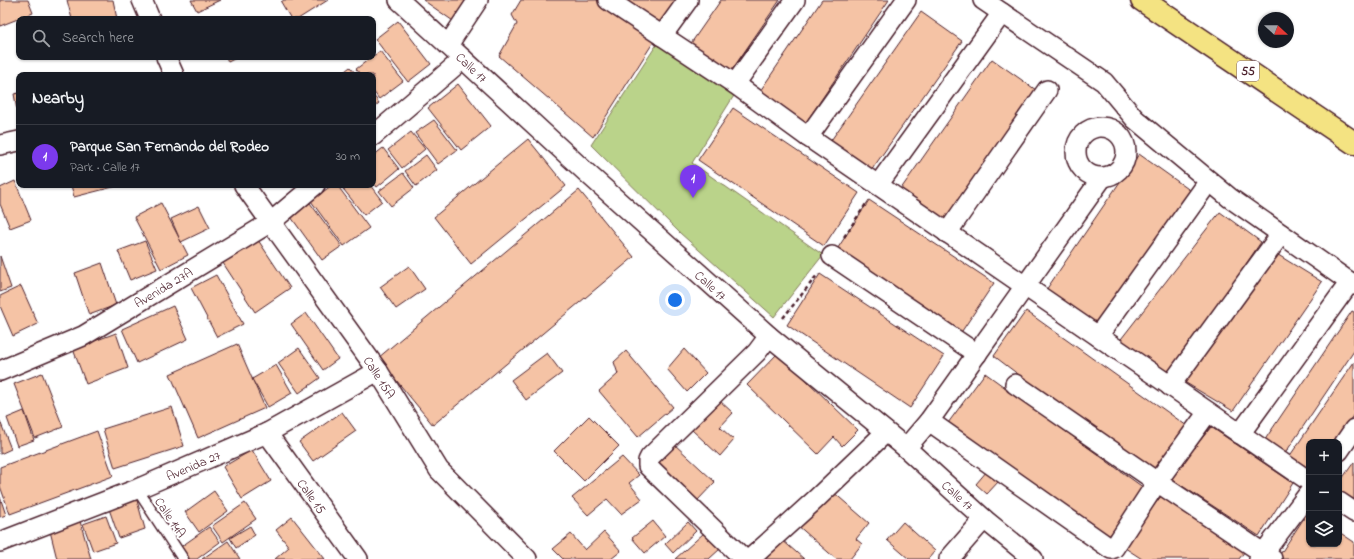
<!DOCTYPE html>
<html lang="en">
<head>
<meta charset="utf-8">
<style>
  :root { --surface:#171b24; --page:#20242c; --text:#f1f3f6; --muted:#9ea1a6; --line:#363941; --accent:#7c3aed }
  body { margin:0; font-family:"Indie Flower",sans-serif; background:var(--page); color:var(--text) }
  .controls { position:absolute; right:12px; bottom:12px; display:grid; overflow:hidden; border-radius:8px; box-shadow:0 1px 3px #0004 }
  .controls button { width:36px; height:36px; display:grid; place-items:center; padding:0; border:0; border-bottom:1px solid var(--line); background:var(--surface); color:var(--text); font:20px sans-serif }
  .compass { position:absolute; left:1258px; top:12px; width:36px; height:36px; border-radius:50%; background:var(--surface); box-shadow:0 1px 3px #0004; rotate:112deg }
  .you { position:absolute; left:675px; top:300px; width:14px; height:14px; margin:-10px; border:3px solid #fff; border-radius:50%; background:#1a73e8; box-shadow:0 0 0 6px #1a73e833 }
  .badge { display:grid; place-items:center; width:26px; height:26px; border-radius:50%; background:var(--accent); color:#fff; font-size:13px; font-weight:700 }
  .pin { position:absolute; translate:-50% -33px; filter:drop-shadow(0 1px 2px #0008) }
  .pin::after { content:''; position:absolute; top:21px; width:14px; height:12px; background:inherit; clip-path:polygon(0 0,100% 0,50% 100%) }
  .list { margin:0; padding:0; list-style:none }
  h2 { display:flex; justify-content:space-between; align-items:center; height:52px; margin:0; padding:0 16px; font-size:17px }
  h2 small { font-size:13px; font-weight:400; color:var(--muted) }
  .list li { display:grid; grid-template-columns:26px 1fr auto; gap:12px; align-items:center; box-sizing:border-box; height:64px; padding:0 16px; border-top:1px solid var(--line) }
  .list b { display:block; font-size:15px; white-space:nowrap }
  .list p { margin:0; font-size:13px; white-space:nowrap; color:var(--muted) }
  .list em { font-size:13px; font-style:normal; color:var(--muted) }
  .icon { flex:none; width:22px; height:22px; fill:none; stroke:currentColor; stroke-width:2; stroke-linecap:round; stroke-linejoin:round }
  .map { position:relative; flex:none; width:1354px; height:559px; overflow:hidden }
  .search { position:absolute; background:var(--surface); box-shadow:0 1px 3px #0004; left:16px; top:16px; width:360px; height:44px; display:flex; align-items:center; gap:10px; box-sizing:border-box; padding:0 14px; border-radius:8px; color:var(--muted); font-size:15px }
  .panel { position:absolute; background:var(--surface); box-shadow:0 1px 3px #0004; left:16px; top:72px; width:360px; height:116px; border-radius:8px }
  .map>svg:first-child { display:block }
  .green { fill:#bad38a; stroke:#82795a }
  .building { fill:#f5c3a5; stroke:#4a1f2b }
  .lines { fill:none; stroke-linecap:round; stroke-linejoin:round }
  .lane-casing { stroke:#4a1f2b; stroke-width:13 }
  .street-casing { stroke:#4a1f2b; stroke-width:22 }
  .highway-casing { stroke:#4a1f2b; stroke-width:25 }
  .path { stroke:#4a1f2b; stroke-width:2.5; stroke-dasharray:4 3; stroke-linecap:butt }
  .lane { stroke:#fff; stroke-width:10 }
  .street { stroke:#fff; stroke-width:19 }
  .highway { stroke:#f4e382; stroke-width:22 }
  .labels { text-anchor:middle; stroke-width:4; stroke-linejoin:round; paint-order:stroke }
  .shield { fill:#fff; stroke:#80626b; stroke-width:1 }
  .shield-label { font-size:12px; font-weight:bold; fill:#4a1f2b }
  .street-label { font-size:13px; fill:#4a1f2b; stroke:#fff }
</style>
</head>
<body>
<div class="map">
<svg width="1354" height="559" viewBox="0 0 1354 559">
  <rect width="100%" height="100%" fill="#fff"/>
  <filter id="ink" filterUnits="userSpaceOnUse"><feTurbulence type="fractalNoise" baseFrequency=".025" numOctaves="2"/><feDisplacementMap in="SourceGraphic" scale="8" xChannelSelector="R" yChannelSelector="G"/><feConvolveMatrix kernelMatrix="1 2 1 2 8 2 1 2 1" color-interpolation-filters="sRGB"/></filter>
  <g filter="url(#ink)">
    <polygon class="green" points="659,41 735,94 692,163 823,255 774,317 680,233 591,145"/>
    <g class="building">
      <polygon points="0,0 28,0 33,13 0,26"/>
      <polygon points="67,0 113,0 117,19 72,19"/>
      <polygon points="191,0 220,0 197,11"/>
      <polygon points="284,0 328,0 298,19 291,19 281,2"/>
      <polygon points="423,0 472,0 456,23"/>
      <polygon points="521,0 600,0 656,38 593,137 499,56 517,24 512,15"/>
      <polygon points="616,0 683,0 660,32"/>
      <polygon points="721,0 780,0 727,77 687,49"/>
      <polygon points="822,0 889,0 802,128 756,97"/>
      <polygon points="921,12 962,41 868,175 827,146"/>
      <polygon points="398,21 431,64 408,82 375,39"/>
      <polygon points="380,51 403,81 379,99 373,91 373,75 361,75 356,69"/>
      <polygon points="226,57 238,57 228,62"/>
      <polygon points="992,59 1036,90 942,224 898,193"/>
      <polygon points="350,67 357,75 340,75"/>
      <polygon points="458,84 491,126 461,150 428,108"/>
      <polygon points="19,93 19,121 14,94"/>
      <polygon points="373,95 379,103 373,108"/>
      <polygon points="733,108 859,193 824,246 698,160"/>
      <polygon points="434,120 457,150 438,164 415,133"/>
      <polygon points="411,132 425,149 402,168 388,150"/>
      <polygon points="528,139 566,186 471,264 434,217"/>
      <polygon points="383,148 399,169 377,187 373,182 373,156"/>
      <polygon points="1139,154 1191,191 1097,327 1046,290"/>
      <polygon points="426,155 437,170 416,186 405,171"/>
      <polygon points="403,173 414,188 391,206 379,191"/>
      <polygon points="15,181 31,220 10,228 0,204 0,188"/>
      <polygon points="71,185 121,185 74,197"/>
      <polygon points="332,185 337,185 369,228 344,246 311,201"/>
      <polygon points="340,185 370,185 382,201 364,215"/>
      <polygon points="579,190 634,257 433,425 378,358"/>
      <polygon points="869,200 994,283 958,337 834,254"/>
      <polygon points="161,203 188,255 161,269 134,217"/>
      <polygon points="310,203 342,246 322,260 291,217"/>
      <polygon points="199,206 210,228 181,242 171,219"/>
      <polygon points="1220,212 1261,242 1168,378 1118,343"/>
      <polygon points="258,240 290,288 255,312 223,263"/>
      <polygon points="145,241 157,269 130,280 118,251"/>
      <polygon points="1275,253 1322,282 1233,411 1181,380"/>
      <polygon points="0,256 11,288 0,292"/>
      <polygon points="102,263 116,305 89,315 75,273"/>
      <polygon points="409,266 425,289 396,309 380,287"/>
      <polygon points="820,274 944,356 910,408 787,325"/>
      <polygon points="216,275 243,324 217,337 191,288"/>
      <polygon points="21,286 38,324 13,336 0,306 0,296"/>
      <polygon points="173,306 188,339 137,363 122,329"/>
      <polygon points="1026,311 1187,426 1152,476 994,356"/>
      <polygon points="1352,311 1354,312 1354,351 1284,455 1264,441"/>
      <polygon points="306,313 338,359 323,370 291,324"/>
      <polygon points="116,333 128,368 86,384 73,349"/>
      <polygon points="237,344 265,408 198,438 170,374"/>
      <polygon points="299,348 320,378 299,393 278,363"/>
      <polygon points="684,349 706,373 687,392 667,369"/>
      <polygon points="626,351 673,407 638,437 599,391 618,374 614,362"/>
      <polygon points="547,353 562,373 526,400 511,380"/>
      <polygon points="778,353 858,430 842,446 834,437 818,454 747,385"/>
      <polygon points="1354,362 1354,414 1335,442 1309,442 1309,470 1289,457"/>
      <polygon points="276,365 292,393 268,407 252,379"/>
      <polygon points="42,373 63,427 35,438 14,384"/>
      <polygon points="985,373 1144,488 1107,539 948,423"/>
      <polygon points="719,400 733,413 720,427 734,440 720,456 692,430"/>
      <polygon points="172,407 184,446 115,468 103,429"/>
      <polygon points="24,411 34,440 17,446 7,418"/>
      <polygon points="342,412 356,431 313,461 299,442"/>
      <polygon points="589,416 619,446 584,481 554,451"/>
      <polygon points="0,421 11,449 0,454"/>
      <polygon points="1211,427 1293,483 1259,536 1170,478"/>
      <polygon points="97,431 113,476 10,514 0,486 0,467"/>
      <polygon points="674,444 715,482 697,501 656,463"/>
      <polygon points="252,450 271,481 242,499 223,467"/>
      <polygon points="622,457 639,475 629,483 642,499 621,514 607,499 588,515 572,498"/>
      <polygon points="1354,462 1354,501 1339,490 1339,483"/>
      <polygon points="987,471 999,481 987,494 976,484"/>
      <polygon points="214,491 228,511 199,532 185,512"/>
      <polygon points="832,491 869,523 856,539 862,544 850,559 836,559 796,524"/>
      <polygon points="1162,495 1245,551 1239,559 1142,559 1122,546"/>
      <polygon points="0,497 6,515 0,517"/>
      <polygon points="136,497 145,529 119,538 108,506"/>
      <polygon points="245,503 256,519 223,542 212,526"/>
      <polygon points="1308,512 1309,513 1309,544 1339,544 1339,532 1354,542 1354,559 1277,559"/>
      <polygon points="106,516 116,543 93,551 83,524"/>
      <polygon points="292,517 325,559 275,559 289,547 276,530"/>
      <polygon points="79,518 91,559 57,559 49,527"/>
      <polygon points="653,521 665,536 645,553 632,538"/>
      <polygon points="688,522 696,531 673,553 665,544"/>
      <polygon points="903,522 935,551 928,559 909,559 887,540"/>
      <polygon points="250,526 255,535 236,548 230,538"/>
      <polygon points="209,527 220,542 197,559 187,559 179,548"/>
      <polygon points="604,532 621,551 611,559 563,559 553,549 571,534 585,550"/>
      <polygon points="704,533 720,549 709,559 675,559"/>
      <polygon points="781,539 804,559 766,559 765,558"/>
      <polygon points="228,541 240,559 202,559"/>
    </g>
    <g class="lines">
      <g class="lane-casing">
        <polyline id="lane" points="137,489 183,559"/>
      </g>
      <g class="street-casing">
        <g id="street">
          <polyline points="142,0 150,19"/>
          <polyline points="399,0 588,174 769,336 906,448 984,519 1033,559"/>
          <polyline points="608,0 735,84 808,137 1309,481"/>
          <polyline points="983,0 1104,82 1135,119 1230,198 1354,285"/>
          <polyline points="662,36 688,0"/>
          <polyline points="448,45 478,0"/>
          <polyline points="166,57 174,75"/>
          <polyline points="735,84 795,0"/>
          <circle cx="1101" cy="152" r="25"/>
          <polyline points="373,136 463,59"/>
          <polyline points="808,137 906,0"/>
          <polyline points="0,145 19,141"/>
          <polyline points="244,185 378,371 439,470 527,559"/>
          <polyline points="878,185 1002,13"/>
          <polyline points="947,233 1047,90"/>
          <polyline points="832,256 977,354"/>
          <polyline points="1098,336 1209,181"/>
          <polyline points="0,371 83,336 271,222 315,185"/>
          <polyline points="1015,384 1157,482 1272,559"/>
          <polyline points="1170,386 1281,234"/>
          <polyline points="929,421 1111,549 1114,548 1157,482 1208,412"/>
          <polyline points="267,433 358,559"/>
          <polyline points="1240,434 1350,282"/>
          <polyline points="906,448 929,421 1102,178"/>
          <polyline points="1339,451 1354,429"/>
          <polyline points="1339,502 1354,512"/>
          <polyline points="0,542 137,489 267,433 378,371"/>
          <polyline points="744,559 648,466 648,461 650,457 757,352 769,336"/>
          <polyline points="750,559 815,500 886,432"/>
          <polyline points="949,559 984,519"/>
          <polyline points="1259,559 1309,493"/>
        </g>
      </g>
      <g class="highway-casing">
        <polyline id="highway" points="1142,0 1354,143"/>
      </g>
      <g class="path">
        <polyline points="844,237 866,204"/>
        <polyline points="783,318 818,274"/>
      </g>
      <use href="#lane" class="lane"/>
      <use href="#street" class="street"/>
      <use href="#highway" class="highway"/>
    </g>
  </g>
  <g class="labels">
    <rect class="shield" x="1237" y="61" width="22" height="20" rx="3"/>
    <g class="shield-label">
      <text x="1248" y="75">55</text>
    </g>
    <g class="street-label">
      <text transform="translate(472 67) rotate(43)" y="5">Calle 17</text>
      <text transform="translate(711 285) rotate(42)" y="5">Calle 17</text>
      <text transform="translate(163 287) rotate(-31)" y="5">Avenida 27A</text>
      <text transform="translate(380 377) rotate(57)" y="5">Calle 15A</text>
      <text transform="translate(193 465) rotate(-23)" y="5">Avenida 27</text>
      <text transform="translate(958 495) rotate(42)" y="5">Calle 17</text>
      <text transform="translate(312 496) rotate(54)" y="5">Calle 15</text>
      <text transform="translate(171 517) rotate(56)" y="5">Calle 14A</text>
    </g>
  </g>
</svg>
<div class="controls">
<button>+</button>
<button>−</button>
<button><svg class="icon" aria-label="layers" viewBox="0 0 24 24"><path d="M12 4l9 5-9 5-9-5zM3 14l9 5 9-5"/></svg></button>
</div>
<svg class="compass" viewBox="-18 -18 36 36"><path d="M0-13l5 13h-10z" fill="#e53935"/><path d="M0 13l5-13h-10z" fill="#9ea1a6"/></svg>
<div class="you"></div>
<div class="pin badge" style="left:693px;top:198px">1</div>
<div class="search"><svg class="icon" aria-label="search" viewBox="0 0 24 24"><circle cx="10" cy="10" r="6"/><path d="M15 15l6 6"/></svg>Search here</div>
<section class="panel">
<h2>Nearby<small></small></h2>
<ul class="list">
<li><span class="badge">1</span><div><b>Parque San Fernando del Rodeo</b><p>Park · Calle 17</p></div><em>30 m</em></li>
</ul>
</section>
</div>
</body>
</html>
